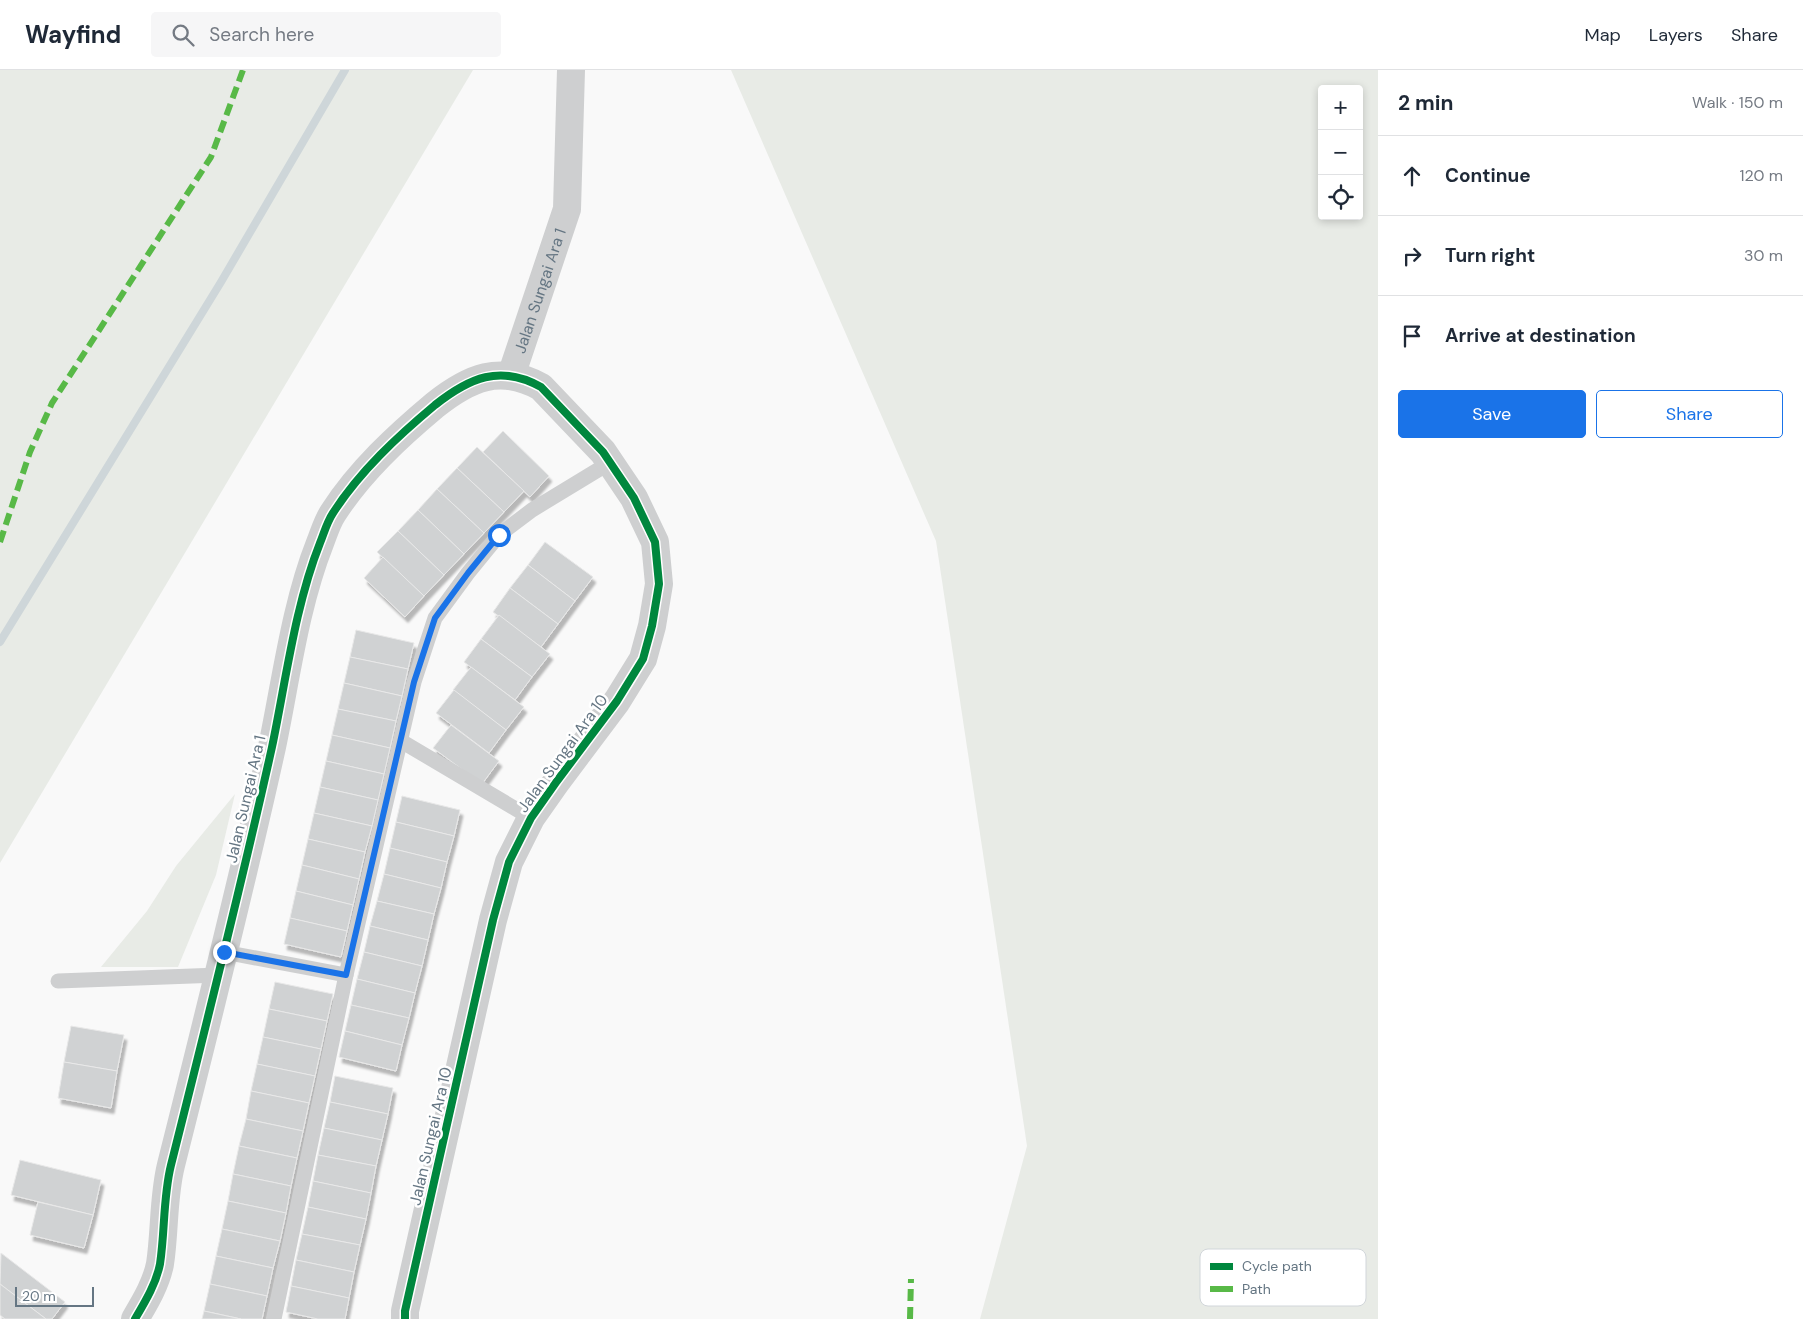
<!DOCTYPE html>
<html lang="en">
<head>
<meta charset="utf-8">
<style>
  :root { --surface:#fff; --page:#f6f6f7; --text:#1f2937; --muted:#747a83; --line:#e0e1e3; --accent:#1a73e8 }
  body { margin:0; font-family:"DM Sans",sans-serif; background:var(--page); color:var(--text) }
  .controls { position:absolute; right:15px; top:15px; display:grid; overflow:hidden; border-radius:5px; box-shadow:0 2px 8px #0003 }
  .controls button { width:45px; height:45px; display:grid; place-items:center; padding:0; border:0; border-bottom:1px solid var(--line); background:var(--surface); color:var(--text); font:25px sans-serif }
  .scale { position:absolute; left:15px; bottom:12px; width:79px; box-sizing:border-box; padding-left:5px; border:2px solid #657683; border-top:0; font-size:14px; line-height:18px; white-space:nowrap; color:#657683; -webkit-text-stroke:4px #fff; paint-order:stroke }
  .stop { position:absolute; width:15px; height:15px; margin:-11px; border:4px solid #1a73e8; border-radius:50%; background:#fff }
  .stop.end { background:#1a73e8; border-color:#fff; box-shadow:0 1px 5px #0008 }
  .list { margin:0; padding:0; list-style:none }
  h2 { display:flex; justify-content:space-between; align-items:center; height:65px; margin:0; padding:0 20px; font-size:21px }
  h2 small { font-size:16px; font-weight:400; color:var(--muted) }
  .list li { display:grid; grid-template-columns:32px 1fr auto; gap:15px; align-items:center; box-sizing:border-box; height:80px; padding:0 20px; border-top:1px solid var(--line) }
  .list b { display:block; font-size:19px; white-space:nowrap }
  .list em { font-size:16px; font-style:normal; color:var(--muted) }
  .actions { display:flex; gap:10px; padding:15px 20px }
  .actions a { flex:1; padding:11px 0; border:1px solid var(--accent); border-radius:5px; text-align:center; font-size:18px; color:var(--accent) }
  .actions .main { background:var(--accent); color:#fff }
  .icon { flex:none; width:28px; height:28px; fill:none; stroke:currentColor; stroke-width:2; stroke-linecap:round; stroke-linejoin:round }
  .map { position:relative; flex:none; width:1378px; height:1249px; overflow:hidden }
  header { display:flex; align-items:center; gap:30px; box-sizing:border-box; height:70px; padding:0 25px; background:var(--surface); border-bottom:1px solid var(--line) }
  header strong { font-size:24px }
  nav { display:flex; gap:28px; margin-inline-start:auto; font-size:18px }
  .search { width:350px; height:45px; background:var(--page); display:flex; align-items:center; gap:12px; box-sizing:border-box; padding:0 18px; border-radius:5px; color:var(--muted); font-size:19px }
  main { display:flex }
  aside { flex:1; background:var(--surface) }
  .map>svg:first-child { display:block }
  .green { fill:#e8ebe6; fill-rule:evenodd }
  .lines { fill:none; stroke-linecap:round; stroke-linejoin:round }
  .stream { stroke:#ced6d9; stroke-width:8 }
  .building { fill:#d0d2d3; stroke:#e8e8e8; filter:url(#shadow) }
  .lane { stroke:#cecfd0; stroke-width:15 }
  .street { stroke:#cecfd0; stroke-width:28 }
  .quiet { stroke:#58b947; stroke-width:6; stroke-dasharray:12 6; stroke-linecap:butt }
  .cycleway-casing { stroke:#fff; stroke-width:11 }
  .cycleway { stroke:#00873e; stroke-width:8 }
  .route { stroke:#1a73e8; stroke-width:6 }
  .labels { text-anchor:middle; stroke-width:5; stroke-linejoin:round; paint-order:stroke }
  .street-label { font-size:16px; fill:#657683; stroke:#fff }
  .key { fill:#fff; stroke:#d1d6da; stroke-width:1 }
  .key-label { font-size:14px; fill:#657683 }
</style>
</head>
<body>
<header>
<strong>Wayfind</strong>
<div class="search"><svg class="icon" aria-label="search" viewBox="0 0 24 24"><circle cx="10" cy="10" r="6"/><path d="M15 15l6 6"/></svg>Search here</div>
<nav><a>Map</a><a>Layers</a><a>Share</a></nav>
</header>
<main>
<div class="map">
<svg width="1378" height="1249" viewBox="0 0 1378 1249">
  <defs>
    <filter id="shadow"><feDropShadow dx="3" dy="5.5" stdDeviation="1" flood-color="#0004"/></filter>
  </defs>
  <rect width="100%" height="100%" fill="#f9f9f9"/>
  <g class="green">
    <polygon points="0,0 473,0 0,793"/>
    <path d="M731 0H1378V1249H980L1027 1076 936 471ZM1322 19H1359V146H1322Z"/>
    <polygon points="235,724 216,805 178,897 101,897 147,841 176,796"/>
  </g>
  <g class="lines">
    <polyline class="stream" points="0,572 221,212 345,0"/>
  </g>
  <g class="building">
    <polygon points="503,361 549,406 530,427 483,382"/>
    <polygon points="477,377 524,421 504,442 457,398"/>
    <polygon points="457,398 504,442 484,463 437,419"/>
    <polygon points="437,419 484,463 464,484 418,440"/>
    <polygon points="418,440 464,484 444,505 398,461"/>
    <polygon points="398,461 444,505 424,526 377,482"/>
    <polygon points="545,472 593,507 575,531 528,495"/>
    <polygon points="383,487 424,526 405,547 364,508"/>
    <polygon points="528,495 575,531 558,554 510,518"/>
    <polygon points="510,518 558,554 541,577 493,542"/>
    <polygon points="499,545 550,584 532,607 481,569"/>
    <polygon points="356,560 414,573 408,599 350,587"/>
    <polygon points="481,569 532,607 515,630 464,592"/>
    <polygon points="350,587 408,599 402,626 344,613"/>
    <polygon points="471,597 524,637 506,660 453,620"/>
    <polygon points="344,613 402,626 396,651 338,639"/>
    <polygon points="454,620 506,660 489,683 436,643"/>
    <polygon points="338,639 396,651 390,678 332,665"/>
    <polygon points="451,655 499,691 482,714 433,678"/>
    <polygon points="332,665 390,678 384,704 326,691"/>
    <polygon points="326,691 384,704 378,730 320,717"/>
    <polygon points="320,717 378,730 372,756 314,743"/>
    <polygon points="402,726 460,740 454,766 396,752"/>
    <polygon points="314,743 372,756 365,782 308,769"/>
    <polygon points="396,752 454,766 447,792 390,778"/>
    <polygon points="308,769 365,782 359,809 302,795"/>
    <polygon points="390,778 447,792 441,818 384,804"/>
    <polygon points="302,795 359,809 353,835 296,821"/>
    <polygon points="384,804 441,818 434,844 377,831"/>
    <polygon points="296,821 353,835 347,861 290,848"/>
    <polygon points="377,831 434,844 428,870 370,856"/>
    <polygon points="290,848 347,861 341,887 284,874"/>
    <polygon points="370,856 428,870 422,896 364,882"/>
    <polygon points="364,882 422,896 415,923 357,909"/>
    <polygon points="357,909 415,923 409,948 351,935"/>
    <polygon points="275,912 333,924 327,951 269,939"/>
    <polygon points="351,935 409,948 402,975 345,961"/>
    <polygon points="269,939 327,951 321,979 263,967"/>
    <polygon points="71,956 124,965 117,1001 64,992"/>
    <polygon points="345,961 402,975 396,1001 339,987"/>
    <polygon points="263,967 321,979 315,1006 257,994"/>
    <polygon points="64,992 117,1001 111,1038 58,1028"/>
    <polygon points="257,994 315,1006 309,1033 251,1021"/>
    <polygon points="335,1006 393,1018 388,1044 330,1032"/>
    <polygon points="251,1021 309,1033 303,1061 246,1049"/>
    <polygon points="330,1032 388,1044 382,1070 324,1058"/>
    <polygon points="246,1049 303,1061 297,1088 239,1076"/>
    <polygon points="324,1058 382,1070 376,1096 318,1085"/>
    <polygon points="239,1076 297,1088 291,1116 233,1104"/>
    <polygon points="318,1085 376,1096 371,1123 313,1111"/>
    <polygon points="20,1090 101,1110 93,1145 11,1125"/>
    <polygon points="233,1104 291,1116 286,1143 228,1131"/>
    <polygon points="313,1111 371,1123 366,1149 308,1137"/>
    <polygon points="228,1131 286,1143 280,1171 222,1159"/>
    <polygon points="38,1132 93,1145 84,1178 30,1165"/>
    <polygon points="308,1137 366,1149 360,1175 302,1164"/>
    <polygon points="222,1159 280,1171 273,1198 216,1186"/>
    <polygon points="302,1164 360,1175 354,1202 296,1190"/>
    <polygon points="1,1183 65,1232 52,1249 46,1249 0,1214"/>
    <polygon points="216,1186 273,1198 267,1226 210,1214"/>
    <polygon points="296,1190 354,1202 349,1228 291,1216"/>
    <polygon points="0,1214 46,1249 5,1249 0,1245"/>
    <polygon points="210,1214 267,1226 262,1249 241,1249 204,1241"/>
    <polygon points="291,1216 349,1228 345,1249 318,1249 286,1242"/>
    <polygon points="204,1241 241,1249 202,1249"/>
  </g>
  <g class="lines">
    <g class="lane">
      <polyline points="401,671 531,748"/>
      <polyline points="224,882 346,905"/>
      <polyline points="58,911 219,905"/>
      <polyline points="274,1249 346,905 414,612 435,548 468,503 499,465 532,440 611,392"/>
    </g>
    <g class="street">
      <path id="s1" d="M511 306 567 139 571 0"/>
      <path d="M135 1249C145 1232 156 1214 160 1194 165 1161 163 1127 171 1095 206 956 241 817 272 677 286 610 295 536 320 473 324 463 327 452 333 443 360 401 398 366 435 335 469 308 500 294 541 317L603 382 634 428 655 472 659 514 652 556 643 589 617 631 557 711 531 748 509 792 493 850 405 1241V1249"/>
    </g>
    <g class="quiet">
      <polyline points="0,472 30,382 52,333 211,87 243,0"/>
      <polyline points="910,1249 911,1209"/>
    </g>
    <g class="cycleway-casing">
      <path id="cycleway" d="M135 1249C145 1232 156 1214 160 1194 165 1161 163 1127 171 1095 206 956 241 817 272 677 286 610 295 536 320 473 324 463 327 452 333 443 360 401 398 366 435 335 469 308 500 294 541 317L603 382 634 428 655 472 659 514 652 556 643 589 617 631 557 711 531 748 509 792 493 850 405 1241V1249"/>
    </g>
    <use href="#cycleway" class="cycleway"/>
  </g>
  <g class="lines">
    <polyline class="route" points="224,882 346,905 414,612 435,548 468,503 499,465"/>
  </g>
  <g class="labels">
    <g class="street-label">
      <text dy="6" stroke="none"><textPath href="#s1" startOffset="90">Jalan Sungai Ara 1</textPath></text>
      <text transform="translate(562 683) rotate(-54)" y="6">Jalan Sungai Ara 10</text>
      <text transform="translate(245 729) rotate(-77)" y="6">Jalan Sungai Ara 1</text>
      <text transform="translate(430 1066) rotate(-77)" y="6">Jalan Sungai Ara 10</text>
    </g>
  </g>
  <rect x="1200" y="1179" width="166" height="57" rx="8" class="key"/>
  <rect x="1210" y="1193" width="23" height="7" fill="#00873e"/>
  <rect x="1210" y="1216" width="23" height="6" fill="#58b947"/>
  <g class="key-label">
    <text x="1242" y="1201">Cycle path</text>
    <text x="1242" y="1224">Path</text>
  </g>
</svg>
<div class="controls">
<button>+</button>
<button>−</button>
<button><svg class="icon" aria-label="locate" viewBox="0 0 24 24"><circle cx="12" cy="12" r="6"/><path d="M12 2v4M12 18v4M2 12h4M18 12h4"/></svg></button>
</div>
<div class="scale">20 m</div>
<div class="stop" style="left:499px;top:465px"></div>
<div class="stop end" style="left:224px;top:882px"></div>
</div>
<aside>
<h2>2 min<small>Walk · 150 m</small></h2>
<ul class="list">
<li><svg class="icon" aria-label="ahead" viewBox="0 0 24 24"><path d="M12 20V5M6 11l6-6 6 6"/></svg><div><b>Continue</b></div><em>120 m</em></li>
<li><svg class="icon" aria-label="right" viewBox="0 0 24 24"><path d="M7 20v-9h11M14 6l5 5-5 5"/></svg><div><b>Turn right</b></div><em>30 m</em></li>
<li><svg class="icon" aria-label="arrive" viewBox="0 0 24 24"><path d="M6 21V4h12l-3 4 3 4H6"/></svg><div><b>Arrive at destination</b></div></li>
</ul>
<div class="actions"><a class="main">Save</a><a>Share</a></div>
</aside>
</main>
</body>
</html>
